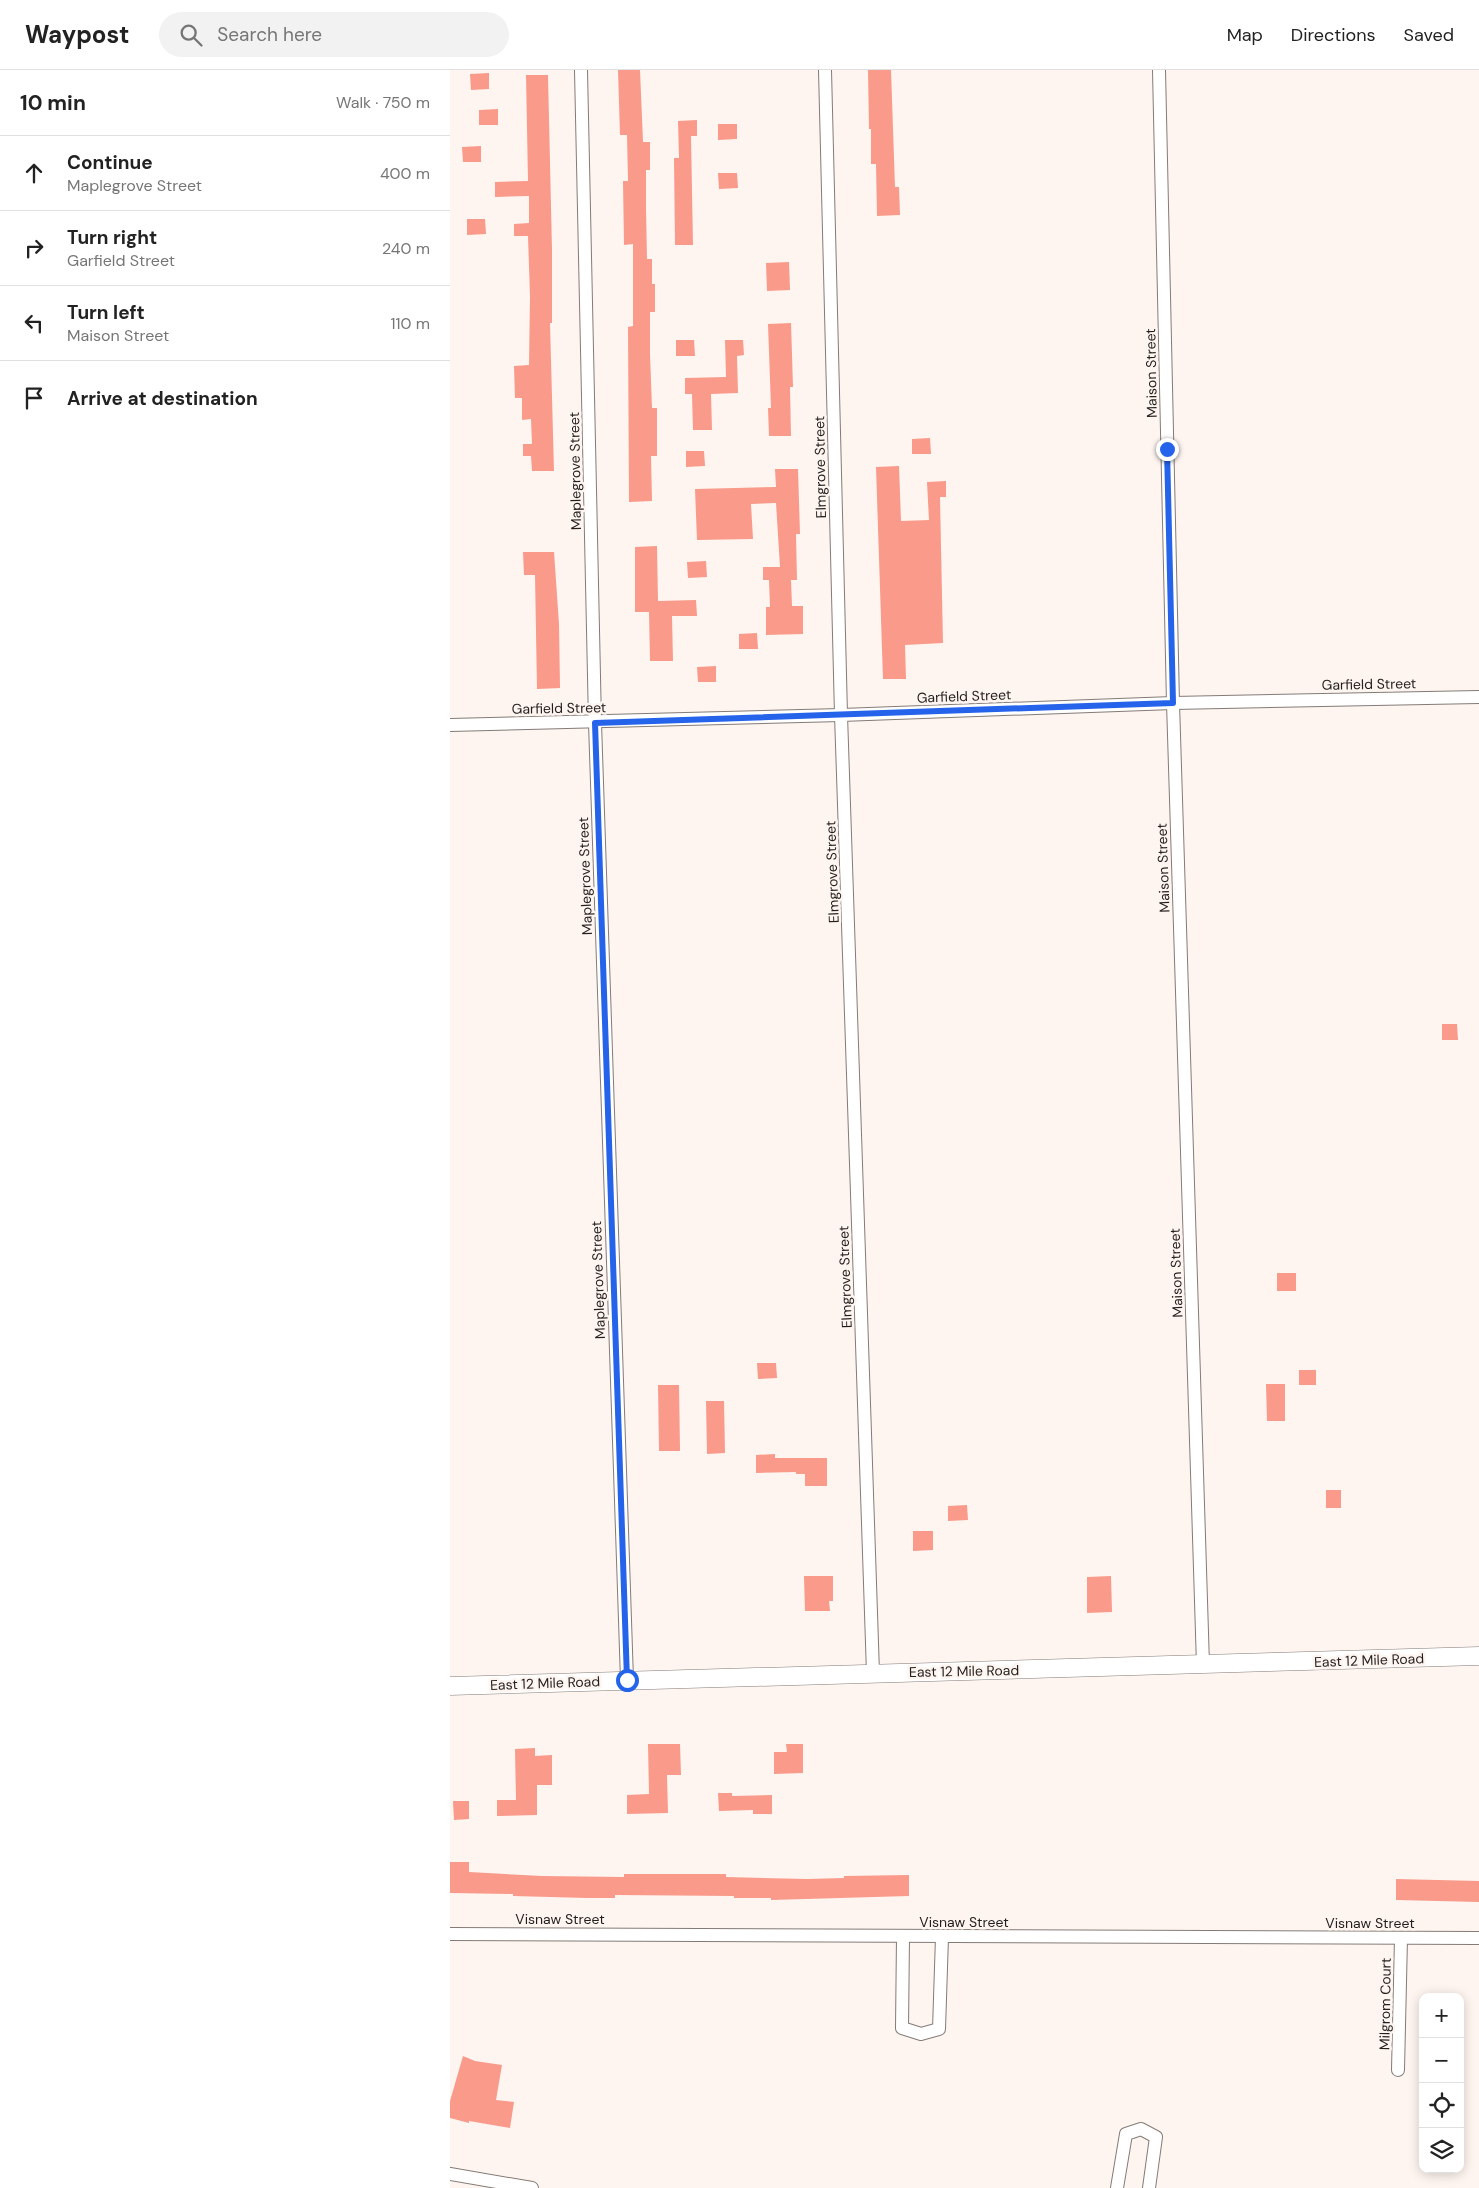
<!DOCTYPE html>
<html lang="en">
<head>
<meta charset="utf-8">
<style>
  :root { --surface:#fff; --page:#f2f2f2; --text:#222; --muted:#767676; --line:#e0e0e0 }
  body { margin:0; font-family:"DM Sans",sans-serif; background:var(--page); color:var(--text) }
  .controls { position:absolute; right:15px; bottom:15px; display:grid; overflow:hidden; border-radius:10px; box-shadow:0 2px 12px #0003 }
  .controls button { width:45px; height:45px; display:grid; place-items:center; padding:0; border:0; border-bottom:1px solid var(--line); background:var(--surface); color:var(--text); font:25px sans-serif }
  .stop { position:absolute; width:15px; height:15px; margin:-11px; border:4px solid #2563eb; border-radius:50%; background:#fff }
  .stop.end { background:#2563eb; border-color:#fff; box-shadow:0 1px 5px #0008 }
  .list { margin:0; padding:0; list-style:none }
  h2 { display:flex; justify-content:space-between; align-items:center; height:65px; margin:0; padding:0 20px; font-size:21px }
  h2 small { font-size:16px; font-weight:400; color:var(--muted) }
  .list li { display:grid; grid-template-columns:32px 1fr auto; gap:15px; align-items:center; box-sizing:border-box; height:75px; padding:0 20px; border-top:1px solid var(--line) }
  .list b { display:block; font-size:19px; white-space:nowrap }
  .list p { margin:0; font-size:16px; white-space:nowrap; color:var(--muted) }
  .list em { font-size:16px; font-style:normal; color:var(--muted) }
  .icon { flex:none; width:28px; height:28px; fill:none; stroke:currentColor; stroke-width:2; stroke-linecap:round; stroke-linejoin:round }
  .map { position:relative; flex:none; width:1029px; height:2118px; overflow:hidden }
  header { display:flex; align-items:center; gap:30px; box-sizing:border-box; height:70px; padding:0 25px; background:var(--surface); border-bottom:1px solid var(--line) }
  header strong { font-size:24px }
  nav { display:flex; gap:28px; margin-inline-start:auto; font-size:18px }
  .search { width:350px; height:45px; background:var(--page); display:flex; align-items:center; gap:12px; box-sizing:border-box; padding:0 18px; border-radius:28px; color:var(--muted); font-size:19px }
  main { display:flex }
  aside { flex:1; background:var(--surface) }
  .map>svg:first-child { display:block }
  .building { fill:#f99a8a }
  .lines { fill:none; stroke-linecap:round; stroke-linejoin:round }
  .street-casing { stroke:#847b77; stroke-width:14 }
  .secondary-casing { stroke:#847b77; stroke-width:19 }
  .street { stroke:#fff; stroke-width:12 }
  .secondary { stroke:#fff; stroke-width:18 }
  .route { stroke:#2563eb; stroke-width:6 }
  .labels { text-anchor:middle; stroke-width:5; stroke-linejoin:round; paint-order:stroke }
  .street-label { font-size:14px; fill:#221f1d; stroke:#fef5f0 }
</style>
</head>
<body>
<header>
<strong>Waypost</strong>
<div class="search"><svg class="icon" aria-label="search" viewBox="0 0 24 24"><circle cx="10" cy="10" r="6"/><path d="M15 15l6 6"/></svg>Search here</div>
<nav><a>Map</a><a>Directions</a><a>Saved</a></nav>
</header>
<main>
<aside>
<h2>10 min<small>Walk · 750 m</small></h2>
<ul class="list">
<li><svg class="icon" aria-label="ahead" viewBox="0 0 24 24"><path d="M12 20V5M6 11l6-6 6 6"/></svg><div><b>Continue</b><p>Maplegrove Street</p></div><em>400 m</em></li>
<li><svg class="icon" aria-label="right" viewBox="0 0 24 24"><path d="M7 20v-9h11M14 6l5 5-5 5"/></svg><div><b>Turn right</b><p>Garfield Street</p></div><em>240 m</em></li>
<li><svg class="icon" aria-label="left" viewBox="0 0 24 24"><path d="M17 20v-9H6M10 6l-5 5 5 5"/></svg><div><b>Turn left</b><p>Maison Street</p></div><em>110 m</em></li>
<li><svg class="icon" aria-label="arrive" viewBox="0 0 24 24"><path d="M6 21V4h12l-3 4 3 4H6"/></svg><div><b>Arrive at destination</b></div></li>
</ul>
</aside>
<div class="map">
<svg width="1029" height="2118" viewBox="0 0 1029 2118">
  <rect width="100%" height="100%" fill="#fef5f0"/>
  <g class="building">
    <polygon points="168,0 190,0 193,72 200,72 200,100 196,100 196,138 197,189 202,189 202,214 205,214 205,242 200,242 200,284 202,338 207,338 207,386 201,386 202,431 179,432 178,257 183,256 183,174 174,175 173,111 178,111 177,65 170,65"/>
    <polygon points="418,0 441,0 445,117 449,117 450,145 427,146 426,94 421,94 421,59 419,59"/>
    <polygon points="39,3 39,19 21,20 20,4"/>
    <polygon points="76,5 98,5 102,180 102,253 100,253 104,401 82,401 81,386 73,386 73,374 82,374 81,349 72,350 72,328 65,328 64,296 79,295 80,226 78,166 64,166 64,154 79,153 79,126 45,127 45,112 78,111"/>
    <polygon points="48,39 48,55 29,55 29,40"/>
    <polygon points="247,50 247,66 241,66 243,175 225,175 224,88 229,88 228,51"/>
    <polygon points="268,54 287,54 287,69 268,70"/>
    <polygon points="31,76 31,92 13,92 12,77"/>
    <polygon points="268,103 287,103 288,118 269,119"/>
    <polygon points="17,149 35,149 36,164 17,165"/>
    <polygon points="339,192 340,220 317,221 316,193"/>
    <polygon points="341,253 343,317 340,317 341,366 319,366 318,338 321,338 318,254"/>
    <polygon points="226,270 244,270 245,286 226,286"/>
    <polygon points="275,270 293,270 294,285 287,286 288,323 261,324 262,360 243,360 242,324 235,324 235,308 276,307"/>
    <polygon points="480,368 481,384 462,384 462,369"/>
    <polygon points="236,381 254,381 255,396 236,397"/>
    <polygon points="449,396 451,451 479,450 477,412 496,411 496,427 490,427 493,573 455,575 456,609 433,609 426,397"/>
    <polygon points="325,399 348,399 350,464 346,464 347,510 341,510 342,536 353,536 353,564 316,565 316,537 320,537 319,510 313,510 313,497 330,497 326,433 301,434 303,469 247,470 245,419 326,417"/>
    <polygon points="207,476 208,531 246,530 247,546 222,546 223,591 200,591 199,542 185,542 185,477"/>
    <polygon points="73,482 104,482 109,554 110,618 87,619 85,505 74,505"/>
    <polygon points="256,491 257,507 238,508 237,492"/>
    <polygon points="307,563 308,579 289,579 289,564"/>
    <polygon points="266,596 266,612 248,612 247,597"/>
    <polygon points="992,954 1007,954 1008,970 992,970"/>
    <rect x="827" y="1203" width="19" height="18"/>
    <polygon points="307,1293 326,1293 327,1308 308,1309"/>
    <rect x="849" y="1300" width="17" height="15"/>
    <polygon points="816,1314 835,1314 835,1351 817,1351"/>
    <polygon points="208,1315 229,1315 230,1381 209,1381"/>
    <polygon points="256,1331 274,1331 275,1383 257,1384"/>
    <polygon points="325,1384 325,1388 377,1388 377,1416 355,1416 355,1404 346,1404 346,1402 306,1403 306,1385"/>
    <rect x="876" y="1420" width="15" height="18"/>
    <polygon points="517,1435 518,1450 498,1451 498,1436"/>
    <polygon points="463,1461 483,1461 483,1480 463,1481"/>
    <polygon points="354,1506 383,1506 383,1531 379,1531 380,1541 355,1541"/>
    <polygon points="661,1506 662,1542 637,1543 637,1507"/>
    <polygon points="198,1674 230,1674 231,1705 217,1705 218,1743 177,1744 177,1725 199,1724"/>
    <polygon points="336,1674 353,1674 353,1703 324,1704 324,1682 337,1682"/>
    <polygon points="85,1678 85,1686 102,1685 102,1715 87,1715 87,1745 47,1746 47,1730 66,1730 65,1679"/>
    <polygon points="268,1723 282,1723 282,1726 322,1725 322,1744 303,1744 303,1740 269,1741"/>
    <polygon points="3,1731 19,1731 19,1749 4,1750"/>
    <polygon points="0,1792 19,1792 19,1802 92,1806 174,1807 174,1804 276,1804 276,1807 357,1809 394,1808 394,1806 459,1805 459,1826 321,1830 321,1828 284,1828 284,1826 165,1825 165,1828 137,1828 63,1826 63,1824 0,1823"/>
    <polygon points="946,1809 1029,1811 1029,1832 946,1830"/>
    <polygon points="13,1986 25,1991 52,1995 46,2030 64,2032 60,2058 19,2051 19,2053 0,2048 0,2031"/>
  </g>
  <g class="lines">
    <g class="street-casing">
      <g id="street">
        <polyline points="131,0 145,653 177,1610"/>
        <polyline points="375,0 391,645 423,1603"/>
        <polyline points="709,0 723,633 753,1595"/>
        <polyline points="0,655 391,645 723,633 1029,627"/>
        <polyline points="0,1864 1029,1868"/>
        <polyline points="453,1867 452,1958 471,1964 489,1959 492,1867"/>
        <polyline points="948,2000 951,1868"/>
        <polyline points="0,2104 82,2118"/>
        <polyline points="667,2118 676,2064 691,2059 706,2067 699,2118"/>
      </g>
    </g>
    <g class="secondary-casing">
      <polyline id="secondary" points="0,1616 1029,1586"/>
    </g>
    <use href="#street" class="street"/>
    <use href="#secondary" class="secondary"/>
  </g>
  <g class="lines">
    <polyline class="route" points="177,1610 145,653 723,633 717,379"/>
  </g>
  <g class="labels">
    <g class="street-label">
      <text transform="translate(701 303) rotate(-91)" y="5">Maison Street</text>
      <text transform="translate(370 397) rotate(-91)" y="5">Elmgrove Street</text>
      <text transform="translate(125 401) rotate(-91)" y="5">Maplegrove Street</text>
      <text transform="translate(919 614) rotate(-1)" y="5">Garfield Street</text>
      <text transform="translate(514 626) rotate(-2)" y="5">Garfield Street</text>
      <text transform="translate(109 638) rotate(-1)" y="5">Garfield Street</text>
      <text transform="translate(713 798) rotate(-92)" y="5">Maison Street</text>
      <text transform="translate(382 802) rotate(-92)" y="5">Elmgrove Street</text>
      <text transform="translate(135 806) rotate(-92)" y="5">Maplegrove Street</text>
      <text transform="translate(726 1203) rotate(-92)" y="5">Maison Street</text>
      <text transform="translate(395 1207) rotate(-92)" y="5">Elmgrove Street</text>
      <text transform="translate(148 1210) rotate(-92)" y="5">Maplegrove Street</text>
      <text transform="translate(919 1590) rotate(-2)" y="5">East 12 Mile Road</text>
      <text transform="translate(514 1601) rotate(-1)" y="5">East 12 Mile Road</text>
      <text transform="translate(95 1613) rotate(-2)" y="5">East 12 Mile Road</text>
      <text x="110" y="1854">Visnaw Street</text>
      <text x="514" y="1857">Visnaw Street</text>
      <text x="920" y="1858">Visnaw Street</text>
      <text transform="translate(935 1934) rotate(-89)" y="5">Milgrom Court</text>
    </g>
  </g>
</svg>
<div class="controls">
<button>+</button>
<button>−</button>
<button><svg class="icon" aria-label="locate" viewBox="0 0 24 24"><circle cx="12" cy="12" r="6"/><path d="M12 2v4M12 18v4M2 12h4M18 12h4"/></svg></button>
<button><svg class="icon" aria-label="layers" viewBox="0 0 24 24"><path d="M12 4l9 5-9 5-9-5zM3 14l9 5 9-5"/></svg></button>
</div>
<div class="stop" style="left:177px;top:1610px"></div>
<div class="stop end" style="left:717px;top:379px"></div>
</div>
</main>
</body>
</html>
